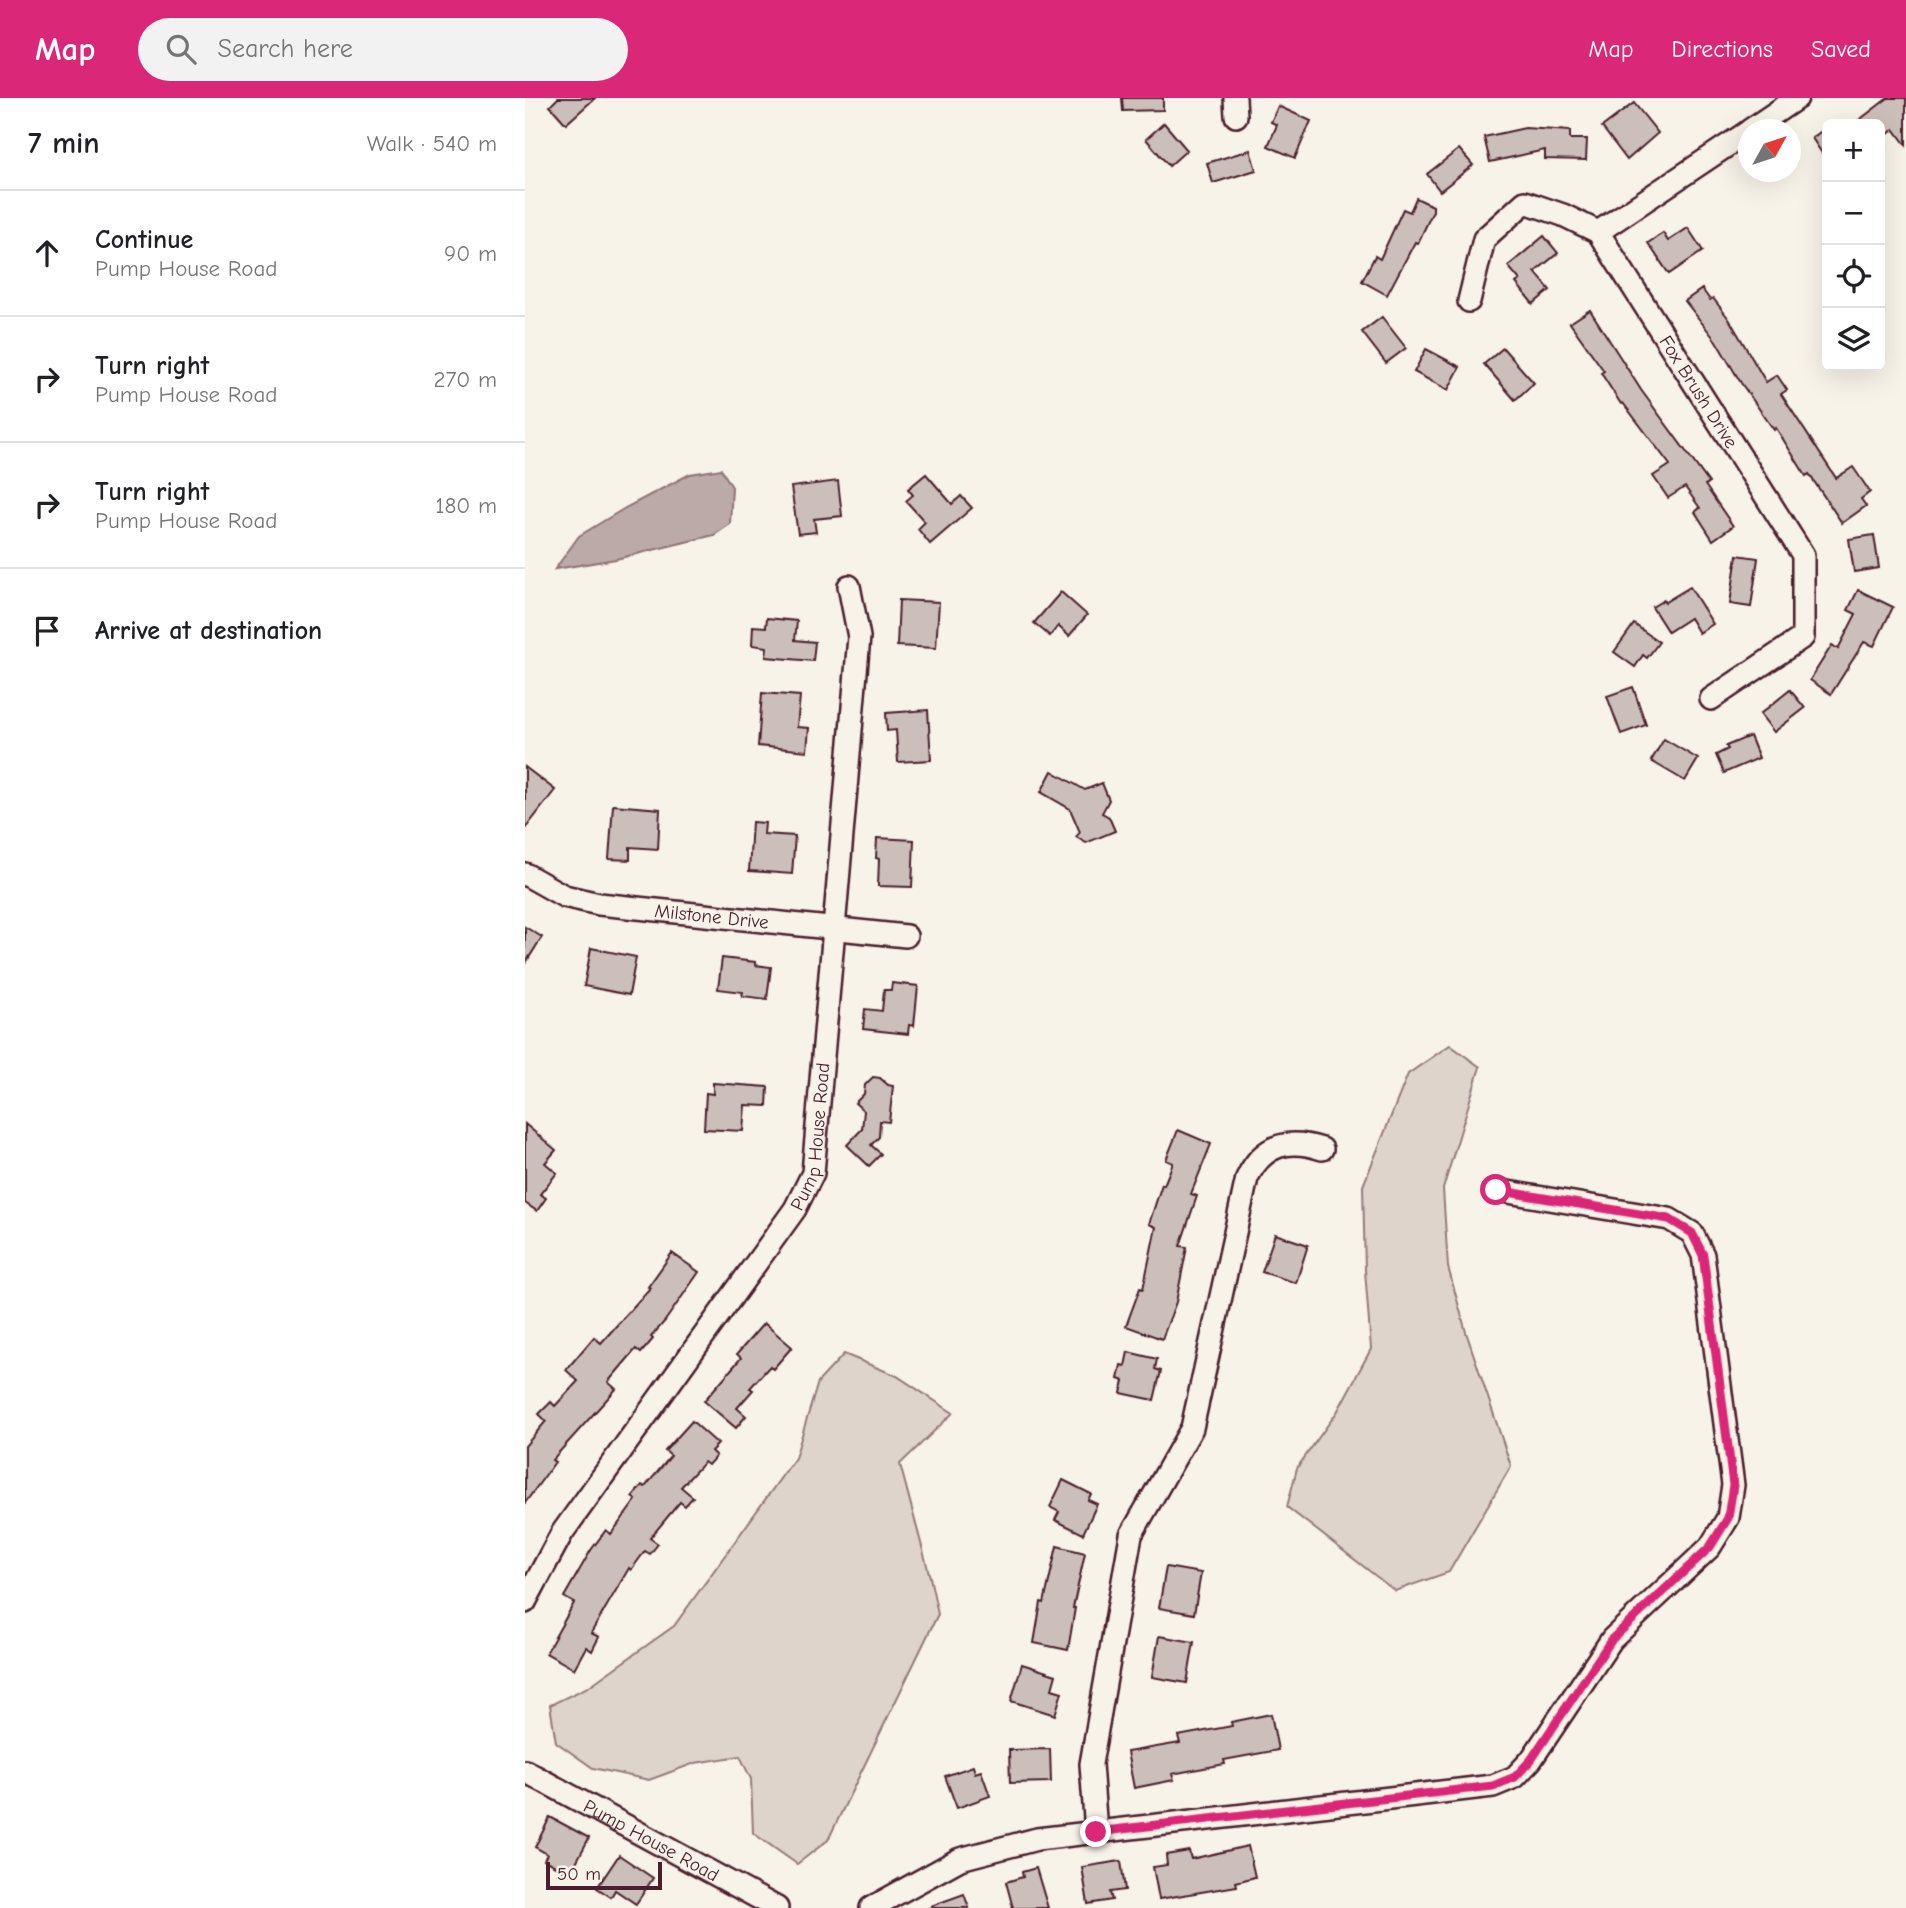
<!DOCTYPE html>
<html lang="en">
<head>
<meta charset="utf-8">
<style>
  :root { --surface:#fff; --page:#f2f2f2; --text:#202124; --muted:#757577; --line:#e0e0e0; --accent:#db2777 }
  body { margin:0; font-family:"Comic Neue",sans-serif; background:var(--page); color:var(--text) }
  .controls { position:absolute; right:21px; top:21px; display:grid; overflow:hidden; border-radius:10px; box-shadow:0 7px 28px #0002 }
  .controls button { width:63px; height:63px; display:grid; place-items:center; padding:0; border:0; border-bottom:2px solid var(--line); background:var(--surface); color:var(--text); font:35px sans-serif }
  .compass { position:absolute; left:1213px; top:21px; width:63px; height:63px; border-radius:50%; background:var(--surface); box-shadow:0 7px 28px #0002; rotate:50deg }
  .scale { position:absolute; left:21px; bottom:18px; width:116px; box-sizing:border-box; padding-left:7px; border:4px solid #4a1f2b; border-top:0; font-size:19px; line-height:24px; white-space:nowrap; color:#4a1f2b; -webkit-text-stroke:5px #f7f3e8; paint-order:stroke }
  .stop { position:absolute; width:21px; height:21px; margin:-16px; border:5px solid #db2777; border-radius:50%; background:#fff }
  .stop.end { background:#db2777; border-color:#fff; box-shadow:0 2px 7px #0008 }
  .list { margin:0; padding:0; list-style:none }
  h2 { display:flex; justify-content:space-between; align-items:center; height:91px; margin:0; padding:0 28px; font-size:30px }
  h2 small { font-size:23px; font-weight:400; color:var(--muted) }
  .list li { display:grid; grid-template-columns:46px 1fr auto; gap:21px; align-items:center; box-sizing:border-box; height:126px; padding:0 28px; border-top:2px solid var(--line) }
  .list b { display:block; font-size:26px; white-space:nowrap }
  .list p { margin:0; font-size:23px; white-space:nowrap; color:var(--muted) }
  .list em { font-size:23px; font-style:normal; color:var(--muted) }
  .icon { flex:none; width:38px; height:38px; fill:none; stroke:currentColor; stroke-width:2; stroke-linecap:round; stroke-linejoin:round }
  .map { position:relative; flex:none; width:1381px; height:1810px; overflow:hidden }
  header { display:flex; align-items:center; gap:42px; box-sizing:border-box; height:98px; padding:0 35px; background:var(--accent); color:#fff }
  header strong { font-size:33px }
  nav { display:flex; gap:38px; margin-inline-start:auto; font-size:24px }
  .search { width:490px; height:63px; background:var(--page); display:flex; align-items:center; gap:18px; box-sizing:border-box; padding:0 24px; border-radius:38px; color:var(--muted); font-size:26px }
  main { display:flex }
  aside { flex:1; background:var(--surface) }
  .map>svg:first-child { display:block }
  .green { fill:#ded4cc; stroke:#947a7c; stroke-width:2 }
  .water { fill:#bcaaa7; stroke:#8e7275; stroke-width:2 }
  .building { fill:#ccbfb9; stroke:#4a1f2b; stroke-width:2 }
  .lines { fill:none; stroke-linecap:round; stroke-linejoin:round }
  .minor-casing { stroke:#4a1f2b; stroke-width:26 }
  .minor { stroke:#f7f3e8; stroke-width:21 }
  .route { stroke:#db2777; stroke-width:9 }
  .labels { text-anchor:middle; stroke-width:7; stroke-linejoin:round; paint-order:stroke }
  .street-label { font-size:19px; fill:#4a1f2b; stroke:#f7f3e8 }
</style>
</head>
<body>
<header>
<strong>Map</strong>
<div class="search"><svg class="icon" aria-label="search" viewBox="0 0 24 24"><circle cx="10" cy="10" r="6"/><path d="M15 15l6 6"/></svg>Search here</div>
<nav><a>Map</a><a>Directions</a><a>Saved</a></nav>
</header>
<main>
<aside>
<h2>7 min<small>Walk · 540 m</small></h2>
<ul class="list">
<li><svg class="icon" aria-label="ahead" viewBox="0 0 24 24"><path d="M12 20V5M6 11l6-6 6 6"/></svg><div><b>Continue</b><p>Pump House Road</p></div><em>90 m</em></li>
<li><svg class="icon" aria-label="right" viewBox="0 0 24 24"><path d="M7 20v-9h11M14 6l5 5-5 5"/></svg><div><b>Turn right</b><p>Pump House Road</p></div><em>270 m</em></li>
<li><svg class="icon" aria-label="right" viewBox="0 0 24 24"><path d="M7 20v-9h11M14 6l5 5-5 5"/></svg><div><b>Turn right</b><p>Pump House Road</p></div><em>180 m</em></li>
<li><svg class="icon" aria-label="arrive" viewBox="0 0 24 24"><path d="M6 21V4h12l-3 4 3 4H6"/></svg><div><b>Arrive at destination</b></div></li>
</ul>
</aside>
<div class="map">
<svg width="1381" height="1810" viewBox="0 0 1381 1810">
  <rect width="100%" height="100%" fill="#f7f3e8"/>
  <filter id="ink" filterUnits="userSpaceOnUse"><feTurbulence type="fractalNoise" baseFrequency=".0143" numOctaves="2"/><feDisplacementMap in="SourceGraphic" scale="14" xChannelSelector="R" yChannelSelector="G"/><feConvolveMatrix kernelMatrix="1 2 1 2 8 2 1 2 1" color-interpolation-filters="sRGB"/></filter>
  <g filter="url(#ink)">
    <g class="green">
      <polygon points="925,947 955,969 918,1091 923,1169 941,1234 986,1368 924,1474 870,1493 762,1409 772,1370 812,1314 846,1251 840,1172 838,1088 883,976"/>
      <polygon points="319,1256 372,1278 428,1315 375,1366 405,1479 413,1516 303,1742 272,1766 228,1735 226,1681 215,1658 170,1665 124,1682 68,1670 31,1644 25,1607 63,1589 149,1528 270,1360 293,1284"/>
    </g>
    <polygon class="water" points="196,371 207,389 205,426 189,437 91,461 30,471 54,438 100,410 165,376"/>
    <g class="building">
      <polygon points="33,0 70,0 41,26 25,8"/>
      <polygon points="597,0 638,0 638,12 598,13"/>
      <polygon points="1363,0 1381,0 1381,47 1369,31 1355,43 1355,26 1329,26"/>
      <polygon points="1109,5 1133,35 1102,62 1077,29"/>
      <polygon points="753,8 786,23 770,60 743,48 752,27 746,24"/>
      <polygon points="639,25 662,52 644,68 621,41"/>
      <polygon points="1302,29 1302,63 1287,40"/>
      <polygon points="1000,30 1045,33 1045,41 1062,41 1061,62 1020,61 1020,52 965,64 959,39"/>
      <polygon points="934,51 948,67 915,93 902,76"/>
      <polygon points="725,52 731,72 688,85 682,65"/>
      <polygon points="891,100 908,108 908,113 893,145 890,144 862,197 837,183 850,158 855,161 878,111 885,114"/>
      <polygon points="1163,130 1178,153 1144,176 1123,145 1138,135 1143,143"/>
      <polygon points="1019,138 1033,155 1010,174 1025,192 1008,206 991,185 995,182 983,168"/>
      <polygon points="1177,191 1185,202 1188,200 1204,221 1241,284 1252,277 1262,292 1256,296 1311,380 1328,369 1345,394 1336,401 1341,408 1317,425 1284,376 1281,378 1251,330 1249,332 1216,285 1191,243 1160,203"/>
      <polygon points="1065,212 1116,292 1184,385 1180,387 1208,428 1188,442 1170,414 1175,410 1160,389 1143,400 1128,378 1145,367 1098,305 1096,306 1076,275 1079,273 1045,225"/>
      <polygon points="857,219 881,250 861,265 837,234"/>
      <polygon points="978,250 1009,285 990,302 959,266"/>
      <polygon points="901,251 935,269 923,292 889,274"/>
      <polygon points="401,376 427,406 436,398 447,410 405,446 393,431 400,424 381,403 388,397 383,391"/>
      <polygon points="313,383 317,418 289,421 291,434 273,436 266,389"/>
      <polygon points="1349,437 1354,470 1329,474 1324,441"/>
      <polygon points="1212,457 1233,460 1226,509 1205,506"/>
      <polygon points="1165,489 1188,526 1174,535 1165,520 1143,534 1127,509 1139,502 1140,504"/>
      <polygon points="1333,492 1368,509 1349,548 1339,544 1306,596 1285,582 1307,547 1313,551 1331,516 1323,512"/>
      <polygon points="536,494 562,517 544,538 533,528 525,538 509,525"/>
      <polygon points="374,502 414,504 411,550 372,548"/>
      <polygon points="242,520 272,523 270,542 290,544 288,563 241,559 242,549 227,547 228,528 241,529"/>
      <polygon points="1109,526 1134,544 1122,560 1118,557 1110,569 1089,554"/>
      <polygon points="1108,589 1121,627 1096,636 1082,598"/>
      <polygon points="1265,592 1280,610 1249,634 1235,616"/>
      <polygon points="237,595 275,598 272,629 284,630 282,653 233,648"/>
      <polygon points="403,612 406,662 373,664 371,632 362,633 361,615"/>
      <polygon points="1225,638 1234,660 1199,675 1191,657 1203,651 1201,648"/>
      <polygon points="1139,641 1173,661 1160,683 1126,663"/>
      <polygon points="0,669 30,692 0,731"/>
      <polygon points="527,673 560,692 577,685 584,702 577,715 584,719 590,733 561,745 551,739 555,734 545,711 516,694"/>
      <polygon points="88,707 135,711 133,751 105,749 105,762 84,761"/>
      <polygon points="227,724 240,725 239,736 270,738 267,776 224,773"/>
      <polygon points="352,740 389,742 387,789 353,788 354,761 351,760"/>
      <polygon points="0,829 17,839 0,866"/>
      <polygon points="66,850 111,859 104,897 59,888"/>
      <polygon points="197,860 230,864 230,867 246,869 242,901 217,898 218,894 193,891"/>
      <polygon points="367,885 393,888 389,928 384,927 383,936 338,931 340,911 357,913 359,892 366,892"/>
      <polygon points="348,979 355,980 363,987 368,988 364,1024 355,1023 354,1039 346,1047 356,1056 344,1068 322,1047 337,1031 339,1013 330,1005 339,996 340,987"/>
      <polygon points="188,985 243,989 242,1008 220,1007 218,1033 179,1031 181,995 188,996"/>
      <polygon points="0,1026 31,1052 20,1065 32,1075 15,1096 21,1100 12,1113 0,1105"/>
      <polygon points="653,1032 686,1046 666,1096 672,1098 655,1148 662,1149 651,1204 637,1241 601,1228 615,1190 618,1191 631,1129 624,1126 637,1086 639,1087 648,1065 641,1062"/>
      <polygon points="750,1136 783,1147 771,1185 737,1174"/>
      <polygon points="147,1155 174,1174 140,1223 126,1239 128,1241 116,1255 111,1251 83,1284 91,1291 27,1362 30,1364 0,1405 0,1348 21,1323 14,1316 26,1304 30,1308 53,1283 41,1272 69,1239 76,1245 125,1190 123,1189"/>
      <polygon points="239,1225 267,1249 248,1271 245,1268 225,1290 228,1292 212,1310 221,1318 211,1330 179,1303 216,1260 212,1256"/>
      <polygon points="603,1254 632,1261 630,1271 636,1273 629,1302 596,1295 599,1283 593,1281 596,1267 600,1268"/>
      <polygon points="167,1323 193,1346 186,1353 191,1358 183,1367 179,1364 156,1389 168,1399 160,1408 155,1404 125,1440 133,1446 125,1456 120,1453 106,1472 104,1470 66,1535 74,1539 67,1553 61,1549 49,1571 21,1555 49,1505 39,1499 66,1452 81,1432 86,1436 111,1402 107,1399 117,1387 120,1389 146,1358 140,1353"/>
      <polygon points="538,1382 566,1396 563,1402 572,1406 558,1436 530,1422 534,1414 525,1409"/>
      <polygon points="532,1448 560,1455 548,1510 550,1510 543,1552 509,1545 516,1504 519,1505"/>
      <polygon points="641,1469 676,1475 669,1516 634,1510"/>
      <polygon points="634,1538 669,1544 662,1585 627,1579"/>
      <polygon points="497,1566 531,1577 527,1591 537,1594 530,1617 486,1603"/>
      <polygon points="746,1616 753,1652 699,1662 700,1666 647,1676 649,1682 609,1690 602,1654 655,1645 653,1638 707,1628 706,1624"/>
      <polygon points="525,1651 526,1684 485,1685 484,1652"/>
      <polygon points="448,1668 450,1675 456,1673 465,1698 432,1710 420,1678"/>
      <polygon points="25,1719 64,1740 45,1776 19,1762 22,1756 10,1749"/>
      <polygon points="723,1748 730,1779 711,1784 712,1788 634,1801 628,1769 642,1767 641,1757 664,1753 666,1761"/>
      <polygon points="94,1757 128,1780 111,1806 90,1792 86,1799 72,1790"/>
      <polygon points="596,1763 600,1792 585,1794 587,1802 563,1806 557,1769"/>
      <polygon points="511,1770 523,1810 488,1810 481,1784 498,1779 497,1774"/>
      <polygon points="439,1796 444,1810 406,1810 406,1808"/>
    </g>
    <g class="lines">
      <g class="minor-casing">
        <g id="minor">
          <polyline points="710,0 711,18"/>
          <polyline points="1225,32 1272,0"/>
          <polyline points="1073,134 1224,33"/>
          <path id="s1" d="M944 203 959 141 1000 104 1038 117 1073 134 1278 457V539L1186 601"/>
          <path id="s2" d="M0 776 39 798 74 806 381 838"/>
          <path id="s3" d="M0 1504 37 1435 270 1111 288 1075 334 539 324 488"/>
          <path id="s4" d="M0 1673 252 1810"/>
          <path d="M571 1734 566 1666 606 1437 667 1330 722 1080C738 1046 764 1040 797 1051"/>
          <polyline points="346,1810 435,1761 512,1741 968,1688 990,1679 1006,1662 1087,1541 1185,1449 1203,1420 1208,1387 1178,1157 1167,1135 1144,1121 971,1092"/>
        </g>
      </g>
      <use href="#minor" class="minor"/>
    </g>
  </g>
  <g class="lines" filter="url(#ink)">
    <polyline class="route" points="571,1734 968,1688 990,1679 1006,1662 1087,1541 1185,1449 1203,1420 1208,1387 1178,1157 1167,1135 1144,1121 971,1092"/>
  </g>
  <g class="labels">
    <g class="street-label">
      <text dy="7" stroke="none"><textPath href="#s1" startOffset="387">Fox Brush Drive</textPath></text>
      <text dy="7" stroke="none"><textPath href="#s2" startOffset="194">Milstone Drive</textPath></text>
      <text dy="7" stroke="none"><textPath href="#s3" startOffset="553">Pump House Road</textPath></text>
      <text dy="7" stroke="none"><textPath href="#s4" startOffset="144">Pump House Road</textPath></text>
    </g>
  </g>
</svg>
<div class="controls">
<button>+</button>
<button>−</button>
<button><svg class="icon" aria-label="locate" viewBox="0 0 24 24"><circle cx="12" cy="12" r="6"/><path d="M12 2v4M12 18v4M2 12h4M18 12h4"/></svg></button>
<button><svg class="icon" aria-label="layers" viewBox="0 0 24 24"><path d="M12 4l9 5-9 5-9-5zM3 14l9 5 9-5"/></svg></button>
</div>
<svg class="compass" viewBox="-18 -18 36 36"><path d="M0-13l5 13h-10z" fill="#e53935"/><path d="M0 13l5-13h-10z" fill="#757577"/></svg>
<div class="scale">50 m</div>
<div class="stop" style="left:971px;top:1092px"></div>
<div class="stop end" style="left:571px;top:1734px"></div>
</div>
</main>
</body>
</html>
